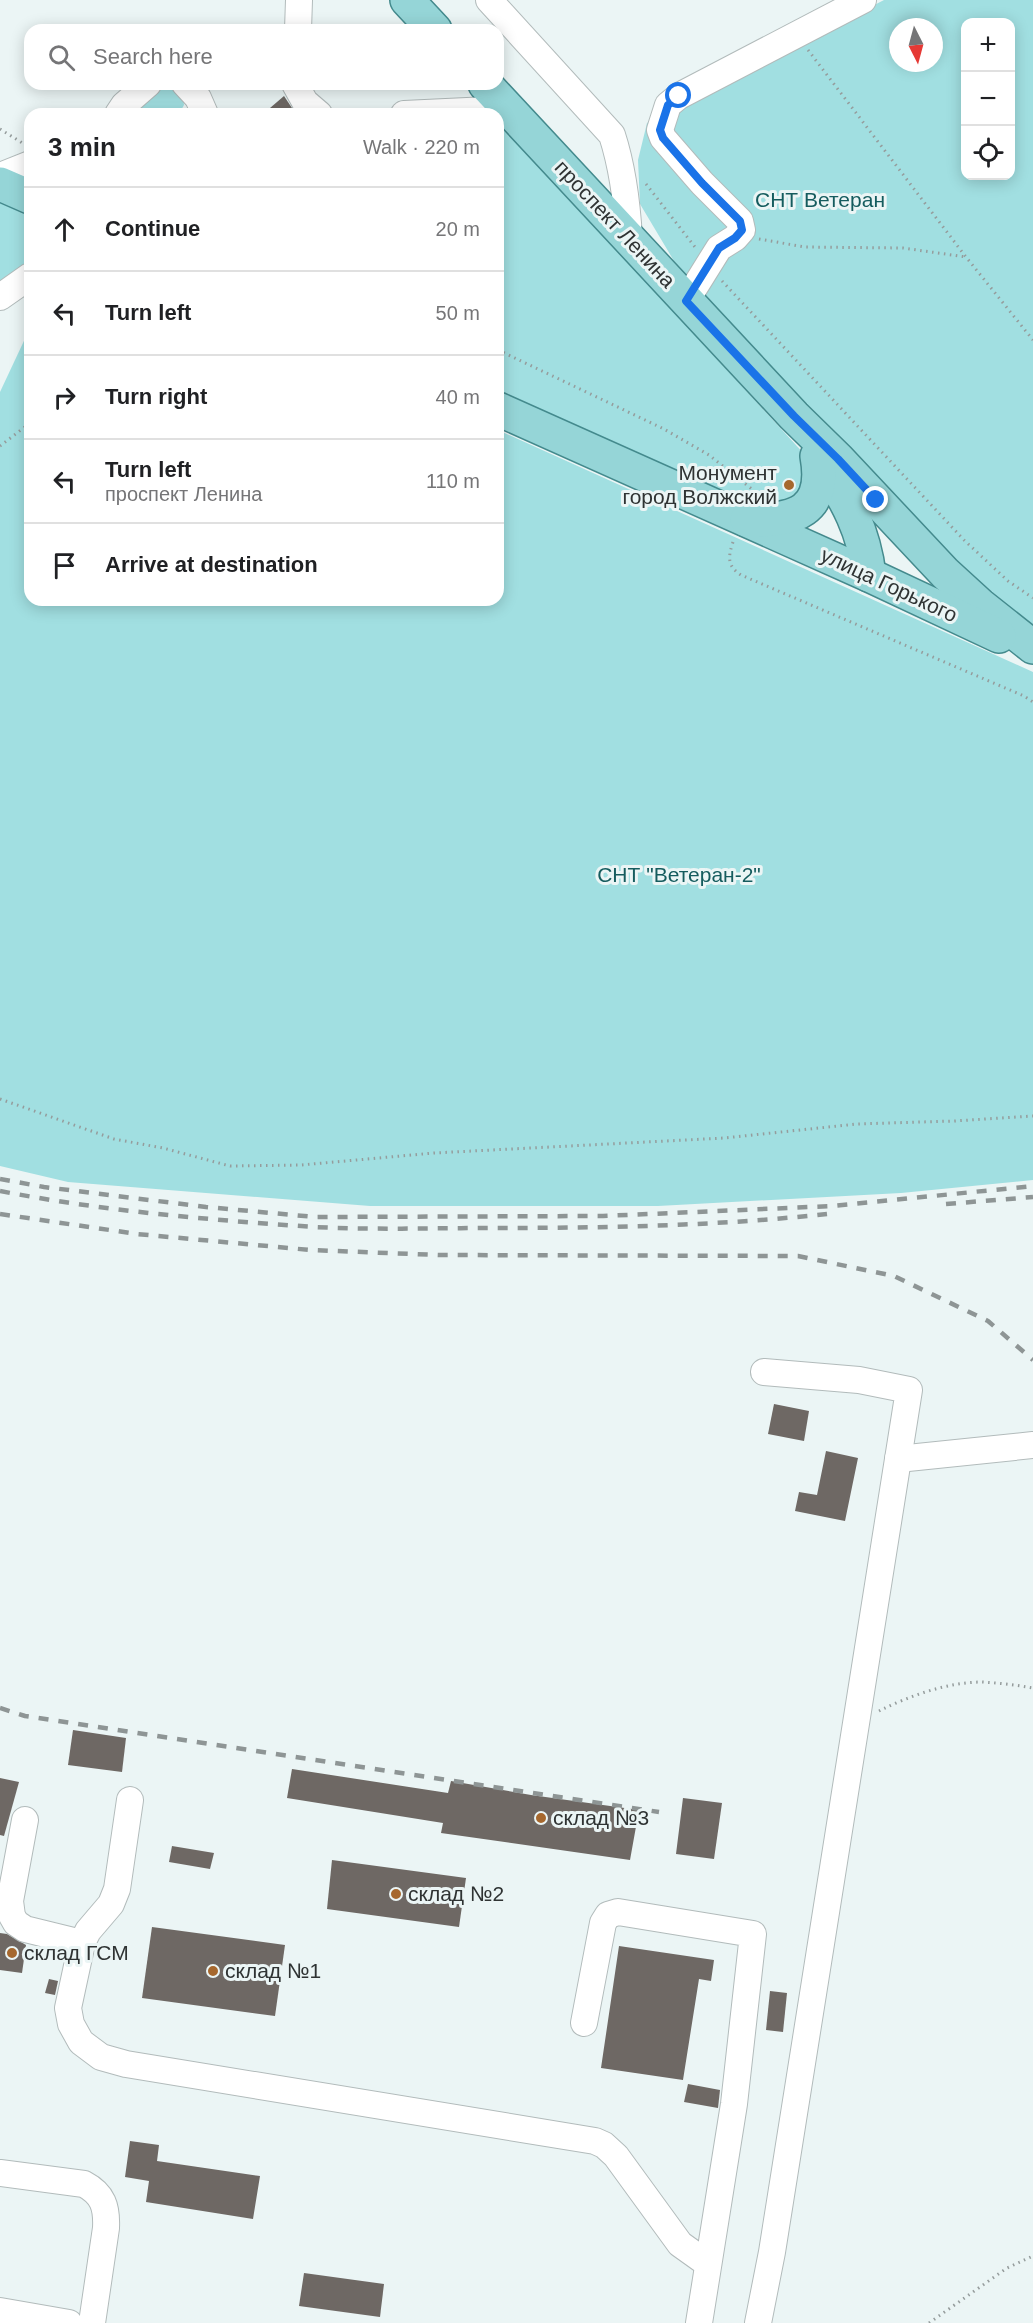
<!DOCTYPE html>
<html lang="en">
<head>
<meta charset="utf-8">
<style>
  :root { --surface:#fff; --page:#f2f2f2; --text:#202124; --muted:#757577; --line:#e0e0e0 }
  body { margin:0; font-family:Arial,sans-serif; background:var(--page); color:var(--text) }
  .controls { position:absolute; right:18px; top:18px; display:grid; overflow:hidden; border-radius:12px; box-shadow:0 3px 15px #0003 }
  .controls button { width:54px; height:54px; display:grid; place-items:center; padding:0; border:0; border-bottom:2px solid var(--line); background:var(--surface); color:var(--text); font:30px sans-serif }
  .compass { position:absolute; left:889px; top:18px; width:54px; height:54px; border-radius:50%; background:var(--surface); box-shadow:0 3px 15px #0003; rotate:174deg }
  .stop { position:absolute; width:18px; height:18px; margin:-14px; border:4px solid #1a73e8; border-radius:50%; background:#fff }
  .stop.end { background:#1a73e8; border-color:#fff; box-shadow:0 2px 6px #0008 }
  .list { margin:0; padding:0; list-style:none }
  h2 { display:flex; justify-content:space-between; align-items:center; height:78px; margin:0; padding:0 24px; font-size:26px }
  h2 small { font-size:20px; font-weight:400; color:var(--muted) }
  .list li { display:grid; grid-template-columns:39px 1fr auto; gap:18px; align-items:center; box-sizing:border-box; height:84px; padding:0 24px; border-top:2px solid var(--line) }
  .list b { display:block; font-size:22px; white-space:nowrap }
  .list p { margin:0; font-size:20px; white-space:nowrap; color:var(--muted) }
  .list em { font-size:20px; font-style:normal; color:var(--muted) }
  .icon { flex:none; width:33px; height:33px; fill:none; stroke:currentColor; stroke-width:2; stroke-linecap:round; stroke-linejoin:round }
  .map { position:relative; flex:none; width:1033px; height:2323px; overflow:hidden }
  .search { position:absolute; background:var(--surface); box-shadow:0 3px 15px #0003; left:24px; top:24px; width:480px; height:66px; display:flex; align-items:center; gap:15px; box-sizing:border-box; padding:0 21px; border-radius:18px; color:var(--muted); font-size:22px }
  .panel { position:absolute; background:var(--surface); box-shadow:0 3px 15px #0003; left:24px; top:108px; width:480px; height:498px; border-radius:18px }
  .map>svg:first-child { display:block }
  .green { fill:#a1dfe1; fill-rule:evenodd }
  .building { fill:#6e6864 }
  .lines { fill:none; stroke-linecap:round; stroke-linejoin:round }
  .minor-casing { stroke:#b2bbbb; stroke-width:28 }
  .major-casing { stroke:#448a8d; stroke-width:36 }
  .path { stroke:#959c9c; stroke-width:3; stroke-dasharray:1.5 4.5; stroke-linecap:butt }
  .minor { stroke:#fff; stroke-width:26 }
  .major { stroke:#95d5d7; stroke-width:33 }
  .rail { stroke:#8e9595; stroke-width:4.5; stroke-dasharray:10 10; stroke-linecap:butt }
  .route { stroke:#1a73e8; stroke-width:8 }
  .poi-dot { fill:#a6682e; stroke:#ebf5f5; stroke-width:2 }
  .labels { text-anchor:middle; stroke-width:6; stroke-linejoin:round; paint-order:stroke }
  .park-label { font-size:21px; fill:#155c5e; stroke:#ebf5f5 }
  .street-label { font-size:21px; fill:#2f3333; stroke:#ebf5f5 }
  .poi-label { font-size:21px; fill:#2f3333; stroke:#ebf5f5; text-anchor:start }
</style>
</head>
<body>
<div class="map">
<svg width="1033" height="2323" viewBox="0 0 1033 2323">
  <rect width="100%" height="100%" fill="#ebf5f5"/>
  <g class="green">
    <path d="M884 0H1033V629L945 558 674 261 640 204 638 160 647 123ZM966 22H1010V176H966ZM898 27H934V63H898Z"/>
    <polygon points="163,86 173,86 183,97 184,105 179,114 131,114 153,88"/>
    <polygon points="498,129 510,133 806,456 802,497 758,510 498,391"/>
    <polygon points="0,202 30,215 30,263 0,284"/>
    <polygon points="30,328 30,600 498,600 498,430 1033,672 1033,1180 901,1193 658,1206 370,1206 68,1182 0,1166 0,392"/>
  </g>
  <g class="building">
    <polygon points="284,96 296,114 263,114"/>
    <polygon points="774,1404 809,1411 804,1441 768,1434"/>
    <polygon points="826,1451 858,1458 845,1521 795,1511 799,1492 817,1495"/>
    <polygon points="73,1730 126,1738 122,1772 68,1765"/>
    <polygon points="292,1769 448,1793 451,1781 531,1795 639,1810 630,1860 441,1833 443,1823 287,1798"/>
    <polygon points="0,1778 19,1782 4,1836 0,1835"/>
    <polygon points="683,1798 722,1803 714,1859 676,1854"/>
    <polygon points="172,1846 214,1853 210,1869 169,1862"/>
    <polygon points="332,1860 466,1878 459,1927 327,1909"/>
    <polygon points="152,1927 285,1945 275,2016 142,1998"/>
    <polygon points="0,1933 7,1934 26,1945 22,1973 0,1970"/>
    <polygon points="619,1946 714,1960 711,1981 699,1979 683,2080 601,2068"/>
    <polygon points="49,1979 58,1981 55,1995 45,1993"/>
    <polygon points="770,1991 787,1993 783,2032 766,2030"/>
    <polygon points="688,2084 720,2090 718,2108 684,2102"/>
    <polygon points="130,2141 159,2145 157,2161 260,2176 253,2219 146,2202 149,2181 125,2177"/>
    <polygon points="304,2273 384,2284 380,2317 299,2306"/>
  </g>
  <g class="lines">
    <g class="minor-casing">
      <g id="minor">
        <path d="M489 0 612 135C623 169 627 202 629 238"/>
        <polyline points="298,30 299,0"/>
        <polyline points="185,84 198,98 205,114"/>
        <polyline points="295,84 305,102 319,114"/>
        <polyline points="118,114 124,105 148,84"/>
        <polyline points="404,114 509,109"/>
        <polyline points="0,176 30,164"/>
        <polyline points="0,297 30,276"/>
        <polyline points="686,301 719,248 735,238 742,230 740,221 702,183 663,138 660,130 668,105 679,96 863,0"/>
        <polyline points="898,1459 1033,1445"/>
        <polyline points="130,1800 117,1889 111,1904 88,1931 82,1943 68,2008 71,2024 81,2042 101,2057 126,2064 595,2141 604,2145 616,2156 680,2244 708,2264"/>
        <polyline points="25,1820 10,1901 12,1916 16,1923 25,1929 82,1943"/>
        <polyline points="584,2023 603,1923 608,1915 618,1912 753,1934 734,2104 699,2323"/>
        <path d="M0 2173 84 2184C103 2194 107 2207 106 2228L92 2323"/>
        <polyline points="0,2311 69,2323"/>
        <polyline points="758,2323 772,2252 909,1390 859,1380 764,1372"/>
      </g>
    </g>
    <g class="major-casing">
      <g id="major">
        <polyline points="407,0 435,30"/>
        <polyline points="485,84 794,416 838,459 945,573 980,605 1033,647"/>
        <polyline points="0,184 30,197"/>
        <polyline points="498,409 869,575 999,636"/>
        <path d="M823 464C847 500 864 531 869 575"/>
        <path d="M747 520C795 521 827 512 817 456"/>
      </g>
    </g>
    <g class="path">
      <polyline points="808,50 966,257 1033,340"/>
      <polyline points="0,129 24,144"/>
      <polyline points="646,184 695,247"/>
      <polyline points="759,239 805,247 903,248 966,257"/>
      <polyline points="722,281 964,540 1008,581 1033,598"/>
      <polyline points="498,350 664,429 709,455 753,490 754,495"/>
      <polyline points="0,446 30,423"/>
      <path d="M733 542C728 557 727 566 741 575L1024 696 1033 702"/>
      <polyline points="0,1099 114,1139 163,1148 230,1166 301,1165 434,1153 724,1138 857,1124 954,1121 1033,1116"/>
      <path d="M879 1711C909 1696 948 1682 982 1682 999 1683 1016 1685 1033 1688"/>
      <polyline points="929,2323 1007,2268 1033,2256"/>
    </g>
    <use href="#minor" class="minor"/>
    <use href="#major" class="major"/>
    <g class="rail">
      <polyline points="0,1179 44,1187 206,1207 315,1217 603,1216 833,1206 1033,1186"/>
      <path d="M0 1191C104 1211 210 1220 315 1227 374 1230 433 1228 492 1228 603 1228 716 1226 827 1214"/>
      <polyline points="946,1204 1033,1197"/>
      <polyline points="0,1214 137,1234 310,1250 438,1255 798,1256 894,1276 988,1321 1033,1360"/>
      <polyline points="0,1708 25,1716 659,1812"/>
    </g>
  </g>
  <g class="lines">
    <polyline class="route" points="679,96 668,105 660,130 663,138 702,183 740,221 742,230 735,238 719,248 686,301 794,416 838,459 876,500"/>
  </g>
  <g class="poi-dot">
    <circle cx="789" cy="485" r="6"/>
    <circle cx="541" cy="1818" r="6"/>
    <circle cx="396" cy="1894" r="6"/>
    <circle cx="12" cy="1953" r="6"/>
    <circle cx="213" cy="1971" r="6"/>
  </g>
  <g class="labels">
    <g class="park-label">
      <text x="820" y="207">СНТ Ветеран</text>
      <text x="679" y="882">СНТ "Ветеран-2"</text>
    </g>
    <g class="street-label">
      <text transform="translate(615 224) rotate(47)" y="7">проспект Ленина</text>
      <text transform="translate(889 585) rotate(25)" y="7">улица Горького</text>
    </g>
    <g class="poi-label">
      <text x="777" y="480" text-anchor="end">Монумент<tspan x="777" dy="24">город Волжский</tspan></text>
      <text x="553" y="1825">склад №3</text>
      <text x="408" y="1901">склад №2</text>
      <text x="24" y="1960">склад ГСМ</text>
      <text x="225" y="1978">склад №1</text>
    </g>
  </g>
</svg>
<div class="controls">
<button>+</button>
<button>−</button>
<button><svg class="icon" aria-label="locate" viewBox="0 0 24 24"><circle cx="12" cy="12" r="6"/><path d="M12 2v4M12 18v4M2 12h4M18 12h4"/></svg></button>
</div>
<svg class="compass" viewBox="-18 -18 36 36"><path d="M0-13l5 13h-10z" fill="#e53935"/><path d="M0 13l5-13h-10z" fill="#757577"/></svg>
<div class="stop" style="left:679px;top:96px"></div>
<div class="stop end" style="left:876px;top:500px"></div>
<div class="search"><svg class="icon" aria-label="search" viewBox="0 0 24 24"><circle cx="10" cy="10" r="6"/><path d="M15 15l6 6"/></svg>Search here</div>
<section class="panel">
<h2>3 min<small>Walk · 220 m</small></h2>
<ul class="list">
<li><svg class="icon" aria-label="ahead" viewBox="0 0 24 24"><path d="M12 20V5M6 11l6-6 6 6"/></svg><div><b>Continue</b></div><em>20 m</em></li>
<li><svg class="icon" aria-label="left" viewBox="0 0 24 24"><path d="M17 20v-9H6M10 6l-5 5 5 5"/></svg><div><b>Turn left</b></div><em>50 m</em></li>
<li><svg class="icon" aria-label="right" viewBox="0 0 24 24"><path d="M7 20v-9h11M14 6l5 5-5 5"/></svg><div><b>Turn right</b></div><em>40 m</em></li>
<li><svg class="icon" aria-label="left" viewBox="0 0 24 24"><path d="M17 20v-9H6M10 6l-5 5 5 5"/></svg><div><b>Turn left</b><p>проспект Ленина</p></div><em>110 m</em></li>
<li><svg class="icon" aria-label="arrive" viewBox="0 0 24 24"><path d="M6 21V4h12l-3 4 3 4H6"/></svg><div><b>Arrive at destination</b></div></li>
</ul>
</section>
</div>
</body>
</html>
